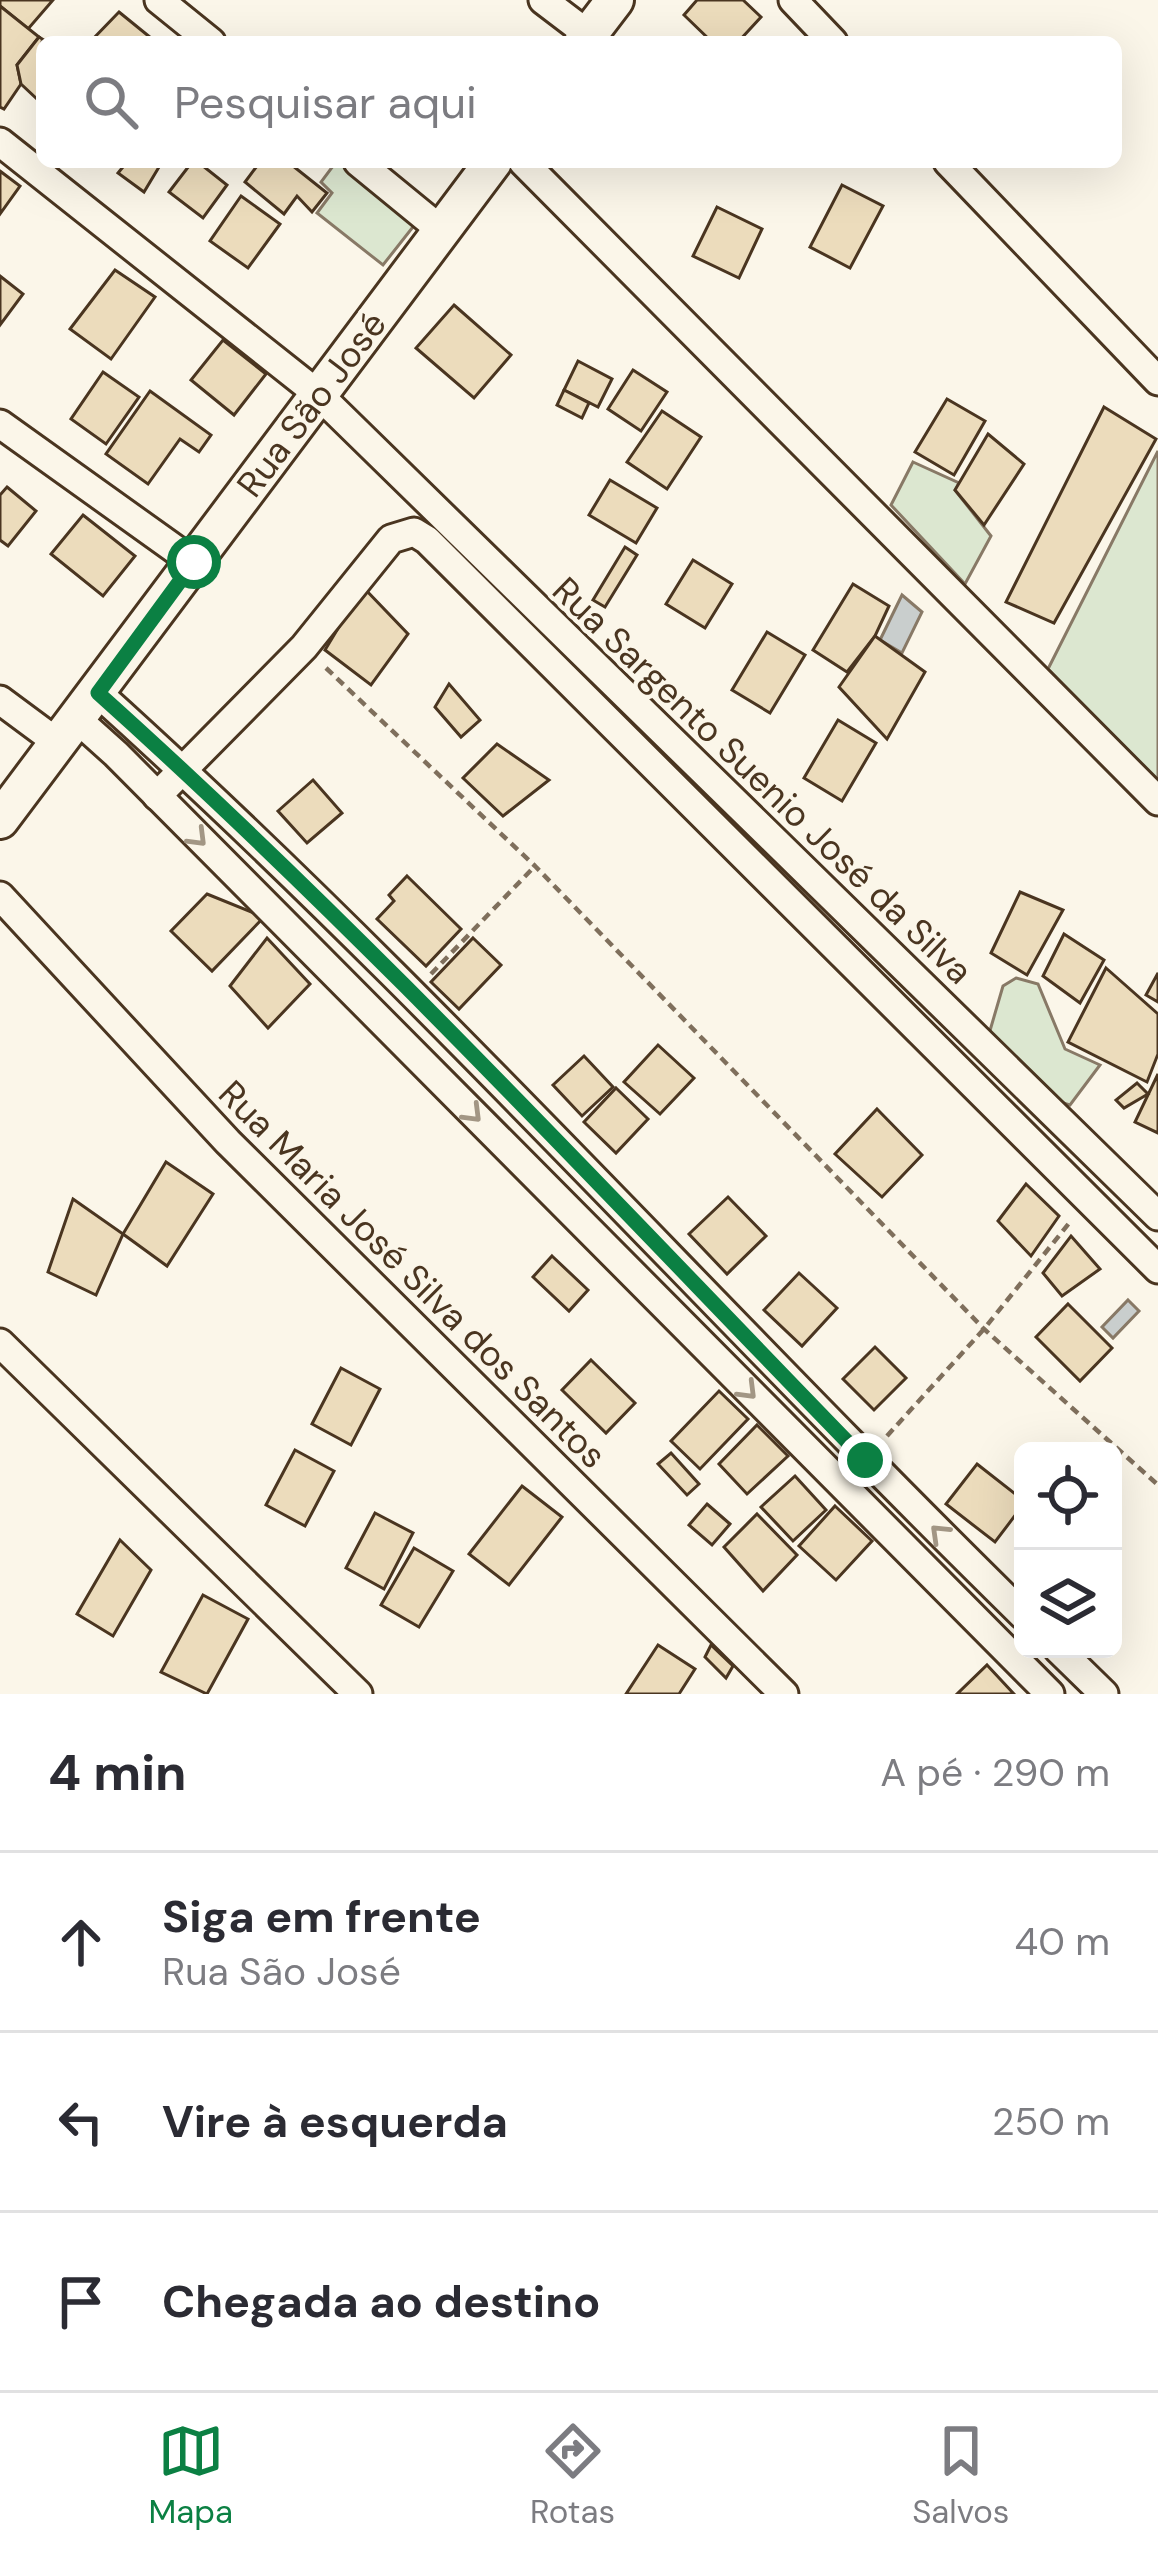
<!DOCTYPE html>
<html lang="pt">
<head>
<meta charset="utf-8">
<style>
  :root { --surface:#fff; --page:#f7f7f7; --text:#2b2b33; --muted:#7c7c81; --line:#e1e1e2; --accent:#0b8043 }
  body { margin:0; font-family:"DM Sans",sans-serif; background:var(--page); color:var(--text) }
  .controls { position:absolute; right:36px; bottom:36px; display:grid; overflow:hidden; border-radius:18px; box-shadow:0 12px 48px #0002 }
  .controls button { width:108px; height:108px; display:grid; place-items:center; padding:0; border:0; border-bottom:3px solid var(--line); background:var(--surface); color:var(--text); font:60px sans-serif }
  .stop { position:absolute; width:36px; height:36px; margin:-27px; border:9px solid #0b8043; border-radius:50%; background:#fff }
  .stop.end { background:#0b8043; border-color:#fff; box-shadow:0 3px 12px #0008 }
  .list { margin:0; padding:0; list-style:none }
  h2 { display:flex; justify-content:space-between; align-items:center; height:156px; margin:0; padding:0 48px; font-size:51px }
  h2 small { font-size:39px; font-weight:400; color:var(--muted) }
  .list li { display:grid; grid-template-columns:78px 1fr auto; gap:36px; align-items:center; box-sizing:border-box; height:180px; padding:0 48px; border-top:3px solid var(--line) }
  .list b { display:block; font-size:45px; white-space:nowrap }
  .list p { margin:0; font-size:39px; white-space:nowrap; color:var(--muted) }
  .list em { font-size:39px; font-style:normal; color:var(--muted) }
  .icon { flex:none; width:66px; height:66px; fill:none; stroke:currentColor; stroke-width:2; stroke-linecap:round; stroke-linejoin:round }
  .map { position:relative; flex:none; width:1158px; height:1694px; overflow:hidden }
  .search { position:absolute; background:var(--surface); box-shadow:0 12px 48px #0002; left:36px; right:36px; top:36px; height:132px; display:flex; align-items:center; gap:30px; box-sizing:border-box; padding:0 42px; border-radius:18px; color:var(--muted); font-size:45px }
  .sheet { height:696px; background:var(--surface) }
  nav { display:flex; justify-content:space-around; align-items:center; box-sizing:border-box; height:168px; border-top:3px solid var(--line); background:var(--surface); font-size:33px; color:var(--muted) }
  nav a { display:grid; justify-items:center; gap:6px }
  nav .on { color:var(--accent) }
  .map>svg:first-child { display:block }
  .green { fill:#dce7d0; stroke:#887966; stroke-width:3 }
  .water { fill:#c9cecd; stroke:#887966; stroke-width:3 }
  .building { fill:#ecdcbc; stroke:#4a3520; stroke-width:3 }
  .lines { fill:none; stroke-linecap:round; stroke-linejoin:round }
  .street-casing { stroke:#4a3520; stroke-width:33 }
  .secondary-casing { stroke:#4a3520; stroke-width:42 }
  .path { stroke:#7f6f5c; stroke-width:4.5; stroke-dasharray:9 6; stroke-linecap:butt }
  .street { stroke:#fbf6e9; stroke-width:27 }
  .secondary { stroke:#fbf6e9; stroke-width:36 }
  .oneway { stroke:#a29684 }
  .route { stroke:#0b8043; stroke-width:15 }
  .labels { text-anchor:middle; stroke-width:9; stroke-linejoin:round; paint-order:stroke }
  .street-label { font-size:36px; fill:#4a3520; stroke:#fbf6e9 }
</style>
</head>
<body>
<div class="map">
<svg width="1158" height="1694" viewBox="0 0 1158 1694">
  <rect width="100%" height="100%" fill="#fbf6e9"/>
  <g class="green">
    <polygon points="336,162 347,162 420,218 383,265 317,213 332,193 321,182"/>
    <polygon points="1158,451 1158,781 1048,669"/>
    <polygon points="913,462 959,483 955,490 991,536 965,584 891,505"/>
    <polygon points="1016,978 1038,984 1065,1049 1100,1065 1070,1105 1040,1096 989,1034 1003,986"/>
  </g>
  <g class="water">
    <polygon points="902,595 922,612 902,653 880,640"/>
    <polygon points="1128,1300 1139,1311 1113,1338 1102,1327"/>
  </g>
  <g class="building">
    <polygon points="0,0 53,0 28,29 0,6"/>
    <polygon points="697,0 743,0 761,17 738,42 712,42 684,15"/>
    <polygon points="0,6 39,37 17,65 21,84 4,109 0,107"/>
    <polygon points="119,12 151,38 149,42 90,42"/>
    <polygon points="39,37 47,42 42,42 42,92 37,99 21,84 17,65"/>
    <polygon points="127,162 162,162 144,192 118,173"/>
    <polygon points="192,162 198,162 227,185 203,218 169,192"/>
    <polygon points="260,162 288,162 327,193 312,212 297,196 284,214 245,182"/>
    <polygon points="0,171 20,186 0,214"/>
    <polygon points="842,185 883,206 850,268 810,247"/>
    <polygon points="241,196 280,224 248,268 210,241"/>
    <polygon points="717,207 762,229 739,278 693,256"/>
    <polygon points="115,270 155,297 111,359 70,329"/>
    <polygon points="0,276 23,294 0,325"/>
    <polygon points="454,305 511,355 474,398 416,348"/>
    <polygon points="223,340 266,374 234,415 191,380"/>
    <polygon points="578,361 612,379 598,407 564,390"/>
    <polygon points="633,370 667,392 641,431 608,409"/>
    <polygon points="103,372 139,397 106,444 71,419"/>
    <polygon points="564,390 589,403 582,418 557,405"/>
    <polygon points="150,391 211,435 199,452 180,439 148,484 106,454"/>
    <polygon points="947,399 985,421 954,475 915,452"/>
    <polygon points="1104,407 1156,439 1054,623 1006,602"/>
    <polygon points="662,411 701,437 667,489 627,462"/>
    <polygon points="988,434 1024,464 984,525 955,490"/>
    <polygon points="610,480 657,508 636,543 589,515"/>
    <polygon points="7,487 36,511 8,546 0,540 0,495"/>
    <polygon points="83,515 135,556 103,596 51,554"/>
    <polygon points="625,547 637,555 605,607 593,600"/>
    <polygon points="693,560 732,584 705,628 666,604"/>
    <polygon points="853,584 889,606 875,636 847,672 813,650"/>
    <polygon points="363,587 408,634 371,685 325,650"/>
    <polygon points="767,632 805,655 770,713 732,690"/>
    <polygon points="875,636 925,672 887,739 839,687"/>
    <polygon points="449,684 480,720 461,737 435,707"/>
    <polygon points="838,720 876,743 842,801 804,778"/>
    <polygon points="497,744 549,780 503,816 463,778"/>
    <polygon points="313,780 342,813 307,843 278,811"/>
    <polygon points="407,876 461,929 426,966 377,919 394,901 389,895"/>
    <polygon points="1020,892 1063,910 1027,975 991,953"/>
    <polygon points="207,894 264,917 212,971 171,931"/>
    <polygon points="1064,934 1104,960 1080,1003 1043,976"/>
    <polygon points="267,938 310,984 268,1028 230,986"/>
    <polygon points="473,938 501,965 459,1009 431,982"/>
    <polygon points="1106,968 1158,1014 1158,1054 1147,1082 1068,1042"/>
    <polygon points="1158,973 1158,1002 1146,995"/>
    <polygon points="658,1045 694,1078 660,1114 624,1082"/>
    <polygon points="584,1056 613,1087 582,1116 553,1085"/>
    <polygon points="1158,1074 1158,1133 1135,1122"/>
    <polygon points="1137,1083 1148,1094 1124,1108 1116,1100"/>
    <polygon points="616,1088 648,1119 616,1153 584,1122"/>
    <polygon points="877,1109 922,1155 882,1197 835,1154"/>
    <polygon points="166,1162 213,1194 167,1266 123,1234"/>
    <polygon points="1026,1184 1059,1216 1031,1256 998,1221"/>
    <polygon points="728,1197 766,1236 727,1274 689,1234"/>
    <polygon points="73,1199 123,1234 96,1295 48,1272"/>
    <polygon points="1071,1236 1100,1269 1062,1296 1043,1273"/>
    <polygon points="552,1256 588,1290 569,1311 533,1277"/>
    <polygon points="799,1273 837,1308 802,1346 764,1310"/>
    <polygon points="1068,1304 1112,1348 1080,1381 1036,1337"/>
    <polygon points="875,1347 906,1378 874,1410 843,1379"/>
    <polygon points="591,1360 635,1403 606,1433 562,1390"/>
    <polygon points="341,1368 380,1389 351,1445 312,1424"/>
    <polygon points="719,1391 748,1419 700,1469 671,1441"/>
    <polygon points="757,1425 788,1456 747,1494 719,1464"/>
    <polygon points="295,1450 334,1471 305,1526 266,1505"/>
    <polygon points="671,1453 699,1484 687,1495 658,1464"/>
    <polygon points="977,1464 1023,1500 1023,1505 995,1542 946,1504"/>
    <polygon points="795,1476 826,1510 793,1541 761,1507"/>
    <polygon points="522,1486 562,1517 509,1585 469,1554"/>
    <polygon points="707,1504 730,1524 712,1545 689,1525"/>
    <polygon points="835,1506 872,1541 836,1580 799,1546"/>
    <polygon points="375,1513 413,1533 384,1589 346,1568"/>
    <polygon points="757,1514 797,1555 763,1591 724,1547"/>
    <polygon points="120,1540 151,1570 113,1636 77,1614"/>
    <polygon points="414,1548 453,1571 419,1627 381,1605"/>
    <polygon points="203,1595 248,1619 207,1694 161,1672"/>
    <polygon points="658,1645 695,1669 679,1694 626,1694"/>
    <polygon points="711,1645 733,1666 726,1678 705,1657"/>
    <polygon points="987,1665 1014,1694 957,1694"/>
  </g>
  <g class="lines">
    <g class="street-casing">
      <g id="street">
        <polyline points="159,0 211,42"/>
        <polyline points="543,0 589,35"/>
        <polyline points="793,0 833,42"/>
        <polyline points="0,142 318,394 1158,1216"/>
        <polyline points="358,162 441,230"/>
        <polyline points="523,162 1158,801"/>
        <polyline points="948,162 1158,381"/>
        <polyline points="0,424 193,562"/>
        <path d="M98 693C421 984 712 1310 1023 1615"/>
        <polyline points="0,700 58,743"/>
        <polyline points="77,719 116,754 1050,1694"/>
        <polyline points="157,796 304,647 391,539 414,532 427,540 1158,1269"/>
        <polyline points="0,896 228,1142 784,1694"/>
        <polyline points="0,1343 358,1694"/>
        <polyline points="1058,1649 1104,1694"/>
      </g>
    </g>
    <g class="secondary-casing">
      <g id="secondary">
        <polyline points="583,42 615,0"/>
        <polyline points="0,820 493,162"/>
      </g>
    </g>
    <g class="path">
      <polyline points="326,668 535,866 984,1329 1158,1485"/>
      <polyline points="431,974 535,866"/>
      <polyline points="887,1436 984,1329 1070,1222"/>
    </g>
    <use href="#street" class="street"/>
    <use href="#secondary" class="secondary"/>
  </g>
  <defs><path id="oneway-chevron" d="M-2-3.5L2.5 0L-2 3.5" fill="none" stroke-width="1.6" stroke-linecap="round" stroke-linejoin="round" transform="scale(3)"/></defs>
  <g class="oneway">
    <use href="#oneway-chevron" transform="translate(198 838) rotate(45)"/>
    <use href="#oneway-chevron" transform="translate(473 1114) rotate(45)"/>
    <use href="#oneway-chevron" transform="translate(748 1391) rotate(45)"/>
    <use href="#oneway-chevron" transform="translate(939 1533) rotate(-136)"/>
  </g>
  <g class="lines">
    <path class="route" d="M194 562 98 693C367 934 613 1201 865 1460"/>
  </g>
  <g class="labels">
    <g class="street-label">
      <text transform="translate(311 404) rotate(-53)" y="13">Rua São José</text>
      <text transform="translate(763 780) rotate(44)" y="13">Rua Sargento Suenio José da Silva</text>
      <text transform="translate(413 1274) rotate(45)" y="13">Rua Maria José Silva dos Santos</text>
    </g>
  </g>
</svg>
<div class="controls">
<button><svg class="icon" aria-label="locate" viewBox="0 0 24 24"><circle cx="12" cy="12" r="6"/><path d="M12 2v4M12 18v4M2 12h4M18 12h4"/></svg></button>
<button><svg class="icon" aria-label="layers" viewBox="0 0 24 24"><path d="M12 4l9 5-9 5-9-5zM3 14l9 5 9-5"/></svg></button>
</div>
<div class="stop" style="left:194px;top:562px"></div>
<div class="stop end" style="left:865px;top:1460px"></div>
<div class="search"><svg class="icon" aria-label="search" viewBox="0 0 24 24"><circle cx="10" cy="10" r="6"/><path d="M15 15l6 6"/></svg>Pesquisar aqui</div>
</div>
<section class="sheet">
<h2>4 min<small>A pé · 290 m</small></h2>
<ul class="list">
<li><svg class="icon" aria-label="ahead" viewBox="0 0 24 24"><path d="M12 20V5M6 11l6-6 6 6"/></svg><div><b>Siga em frente</b><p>Rua São José</p></div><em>40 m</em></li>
<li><svg class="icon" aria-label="left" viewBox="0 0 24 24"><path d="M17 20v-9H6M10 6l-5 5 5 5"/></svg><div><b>Vire à esquerda</b></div><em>250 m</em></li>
<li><svg class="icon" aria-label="arrive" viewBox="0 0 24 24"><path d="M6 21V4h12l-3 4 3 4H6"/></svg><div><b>Chegada ao destino</b></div></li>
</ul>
</section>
<nav>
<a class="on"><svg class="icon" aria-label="map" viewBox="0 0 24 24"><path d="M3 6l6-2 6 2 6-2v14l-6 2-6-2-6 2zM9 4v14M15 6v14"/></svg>Mapa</a>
<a><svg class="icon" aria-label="directions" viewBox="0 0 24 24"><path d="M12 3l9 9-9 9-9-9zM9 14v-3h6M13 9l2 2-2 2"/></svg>Rotas</a>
<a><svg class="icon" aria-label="saved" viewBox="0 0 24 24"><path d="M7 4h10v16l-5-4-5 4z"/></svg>Salvos</a>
</nav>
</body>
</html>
